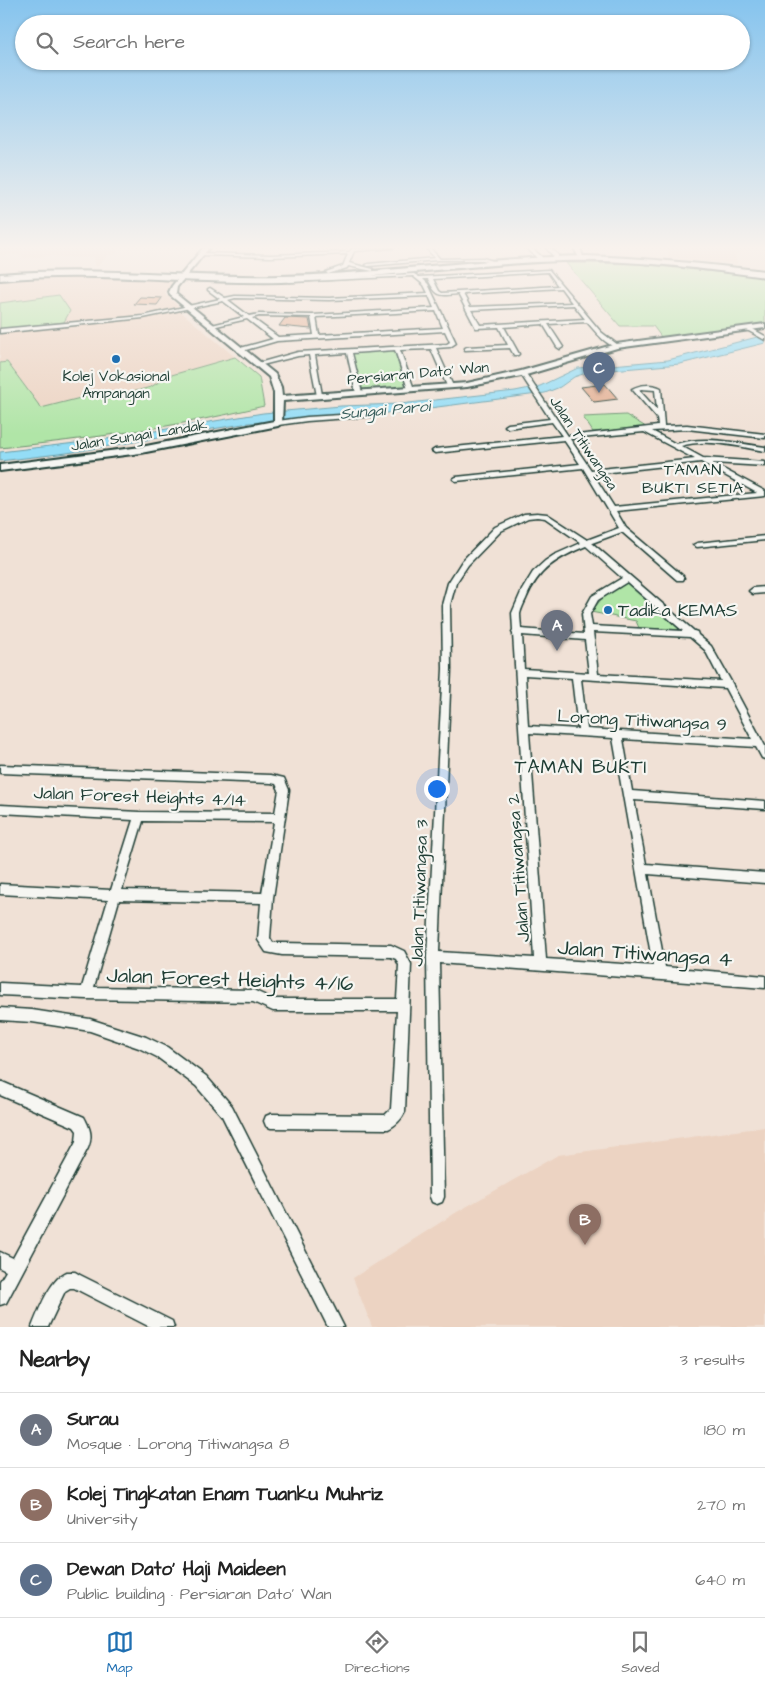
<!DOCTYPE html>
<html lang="en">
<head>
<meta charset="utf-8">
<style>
  :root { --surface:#fff; --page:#f2f2f2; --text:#222; --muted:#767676; --line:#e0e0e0; --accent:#1f6fb2 }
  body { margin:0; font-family:"Architects Daughter",sans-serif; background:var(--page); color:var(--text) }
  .you { position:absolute; left:436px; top:788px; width:18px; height:18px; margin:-12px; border:4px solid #fff; border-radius:50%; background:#1a73e8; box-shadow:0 0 0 8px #1a73e833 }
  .badge { display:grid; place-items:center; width:32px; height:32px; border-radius:50%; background:var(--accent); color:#fff; font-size:16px; font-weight:700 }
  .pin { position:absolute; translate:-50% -41px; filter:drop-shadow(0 1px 2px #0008) }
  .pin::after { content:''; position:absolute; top:26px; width:18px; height:15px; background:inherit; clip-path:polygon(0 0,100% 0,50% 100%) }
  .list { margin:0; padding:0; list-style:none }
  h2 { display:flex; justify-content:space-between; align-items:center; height:65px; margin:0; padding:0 20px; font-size:21px }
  h2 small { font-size:16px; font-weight:400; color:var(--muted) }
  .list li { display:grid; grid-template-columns:32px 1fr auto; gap:15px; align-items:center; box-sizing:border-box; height:75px; padding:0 20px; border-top:1px solid var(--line) }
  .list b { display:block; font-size:19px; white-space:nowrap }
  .list p { margin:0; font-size:16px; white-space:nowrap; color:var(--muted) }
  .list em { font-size:16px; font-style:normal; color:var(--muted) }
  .icon { flex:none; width:28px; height:28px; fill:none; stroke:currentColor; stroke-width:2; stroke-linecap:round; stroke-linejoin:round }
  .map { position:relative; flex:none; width:765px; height:1327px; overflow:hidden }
  .search { position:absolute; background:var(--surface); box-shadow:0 1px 4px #0004; left:15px; right:15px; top:15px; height:55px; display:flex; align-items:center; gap:12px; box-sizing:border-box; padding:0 18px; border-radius:28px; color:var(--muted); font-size:19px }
  .sheet { height:290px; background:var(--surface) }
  nav { display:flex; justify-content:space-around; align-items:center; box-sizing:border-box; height:70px; border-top:1px solid var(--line); background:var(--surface); font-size:14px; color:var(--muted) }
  nav a { display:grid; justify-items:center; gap:2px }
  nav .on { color:var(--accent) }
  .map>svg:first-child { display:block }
  .built { fill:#ecd3c2 }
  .green { fill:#b0e5a7; stroke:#68916e }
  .water { fill:#94ddf6; stroke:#659da8 }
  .building { fill:#e3b195; stroke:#1f3d34 }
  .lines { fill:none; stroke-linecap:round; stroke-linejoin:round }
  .street-casing { stroke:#1f3d34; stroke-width:3 }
  .secondary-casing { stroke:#1f3d34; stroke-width:4 }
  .highway-casing { stroke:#1f3d34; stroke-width:4 }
  .street { fill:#f6f6f2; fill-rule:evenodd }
  .secondary { fill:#f6f6f2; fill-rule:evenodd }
  .highway { fill:#f6f6f2; fill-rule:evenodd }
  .poi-dot { fill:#1f6fb2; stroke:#f6f6f2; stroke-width:2 }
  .labels { text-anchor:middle; stroke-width:4.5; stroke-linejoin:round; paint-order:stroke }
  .far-street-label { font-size:15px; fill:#1f3d34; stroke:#f6f6f2 }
  .far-poi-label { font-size:15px; fill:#1f3d34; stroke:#f6f6f2 }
  .far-water-label { font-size:16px; font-style:italic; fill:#365d5b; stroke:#f6f6f2 }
  .far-neighbourhood-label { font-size:16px; letter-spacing:1px; fill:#1f3d34; stroke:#f6f6f2 }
  .poi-label { font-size:18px; fill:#1f3d34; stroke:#f6f6f2; text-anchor:start }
  .street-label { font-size:18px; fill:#1f3d34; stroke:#f6f6f2 }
  .neighbourhood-label { font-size:19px; letter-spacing:1px; fill:#1f3d34; stroke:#f6f6f2 }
  .near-street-label { font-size:21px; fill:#1f3d34; stroke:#f6f6f2 }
</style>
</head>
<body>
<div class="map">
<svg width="765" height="1327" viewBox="0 0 765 1327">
  <rect width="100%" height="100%" fill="#f0e1d6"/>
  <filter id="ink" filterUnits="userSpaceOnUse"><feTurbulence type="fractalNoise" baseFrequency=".02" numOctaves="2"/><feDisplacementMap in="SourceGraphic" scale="10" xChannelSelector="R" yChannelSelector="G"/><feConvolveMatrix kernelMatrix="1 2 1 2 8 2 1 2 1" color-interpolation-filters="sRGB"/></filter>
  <g filter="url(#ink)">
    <g class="built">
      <polygon points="0,248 117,248 117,254 108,255 98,266 95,266 94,257 79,258 50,256 22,258 22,255 0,255"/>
      <polygon points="673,248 754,248 735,254 737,264 668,258 668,250"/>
      <polygon points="91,274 169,279 172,282 165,294 179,307 142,315 0,329 0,279"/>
      <polygon points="180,311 235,357 168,376 151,387 106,399 100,393 41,408 7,362 0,363 0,333 152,317"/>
      <polygon points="765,1127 765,1327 372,1327 353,1278 457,1212 558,1155"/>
    </g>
    <g class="green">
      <polygon points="566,263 637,264 765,277 765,323 662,338 653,326 620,326"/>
      <polygon points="59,295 70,311 64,322 0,329 0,303"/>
      <polygon points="394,350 406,387 363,390 352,353"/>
      <path d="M235 357 259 377 264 406C177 427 88 439 0 448V363L7 362 41 408 100 393 106 399 151 387 168 376Z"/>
      <polygon points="626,415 646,427 593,432 583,417"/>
      <polygon points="627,582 685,630 639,628 636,621 591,612 603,597"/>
    </g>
    <polygon class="water" points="765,335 765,343 680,364 589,372 574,377 560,387 545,393 399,412 249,423 67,453 0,461 0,452 101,440 263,413 341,406 400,404 515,391 540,386 578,368 668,360"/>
    <g class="building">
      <polygon points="140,297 162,298 157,305 134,304"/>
      <polygon points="285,318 309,319 311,329 279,326"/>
      <polygon points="605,384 618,399 594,402 581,387"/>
    </g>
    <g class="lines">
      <g class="street-casing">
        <g id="street">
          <polygon points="393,248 354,251 349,263 373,269 373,271 348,266 347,268 328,274 326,272 343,266 348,254 270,257 201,255 199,254 201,253 270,255 349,252 352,249"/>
          <polygon points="426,248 430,248 440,259 483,258 493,261 491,262 483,260 437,260 368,266 366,265 368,264 435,258"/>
          <polygon points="527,248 532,248 542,257 542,259 538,259"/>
          <polygon points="546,248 551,248 558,255 558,257 554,257"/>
          <path d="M549 270 601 332 618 345V347C607 347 594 330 587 322L548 324 563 347 560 349 557 347 543 324 504 327 519 354 518 355H514L510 348 465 350V348L467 347 508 345 499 327 476 328 458 294C438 296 437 297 428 279H423L428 284 456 343 450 347 436 348 453 386 450 388 447 386 431 349 400 350 414 389 411 391 408 389 395 350 352 353 362 393 359 395 356 393 347 353 315 355 322 395 317 396 309 355 298 356 258 366 255 364 298 352 447 344 450 342 445 331 277 341 239 352 237 351V349L273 339 247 319 208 328V326L244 317 223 301 143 318 0 333V329L143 316 220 299 208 290V289L210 288 225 298 235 296 329 298 428 293 424 285 413 276 289 282 287 281 289 280 414 274 419 277ZM548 272 558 286 442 293 439 291 433 279ZM561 288 572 303 470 307 463 294ZM429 296 434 308 313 315 259 314 249 316 228 300 235 298 329 300ZM574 305 585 319 480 325 471 310ZM436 311 443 328 319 335 316 317ZM259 316 311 317 314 335 278 337 252 318Z"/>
          <polygon points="747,328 751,328 765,336 765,340 747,330"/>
          <path d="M521 372H525L568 436 658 426 657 418 632 389C640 384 653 384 661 388L664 426 687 425 765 434V438L687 429 652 431 676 444C705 435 736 443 765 447V451C739 447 708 438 681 446L703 458 765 462V466L712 463 765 491V496L616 511 626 528 683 576 684 578 683 580H677L622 532 592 543 694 631 697 632 698 635 711 646 733 685V686L765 746V759L762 758 756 747 623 739 632 791 765 801V809L634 800 646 864 765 873V883L648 874 665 967 765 976V988L439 963 444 1197 442 1202 437 1204 432 1202 430 1197 427 957 443 669 442 605 448 583 462 561 495 527 524 514 537 513 547 514 587 540 619 528 583 468 456 481 453 479 456 477 580 464 564 440 435 453 432 451 435 449 562 436 552 422 508 428 505 426 508 424 550 419 520 373ZM641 389 655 390 657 410 639 390ZM644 432 695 459 591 470 570 439ZM701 462 757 493 614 507 593 474ZM537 517 545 518 581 543 554 555 545 561 533 572 522 590 512 613 513 630 512 632 513 634 534 958 439 952 451 669 450 605 456 583 468 565 501 531 528 518ZM586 546 622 578 592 596 582 614 584 634 521 629C521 625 520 619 520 614 521 609 524 603 526 599 538 569 557 558 586 546ZM627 582 683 631 592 626 590 614 598 600ZM593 632 690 637 705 650 721 681 598 674ZM522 635 585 640 589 673 524 669ZM525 675 572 678 578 729 528 726ZM581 679 725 688 752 739 587 729ZM529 733 613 738 653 966 546 959Z"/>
          <polygon points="374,413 377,415 376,416 307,421 278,425 275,423 278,421 307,417"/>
          <polygon points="765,536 765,540 697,547 693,545 697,543"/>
          <polygon points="765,587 765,593 753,594 749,591 753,588"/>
          <path d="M0 765 271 775 284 778 289 790 273 898 270 938 273 943H282L391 945 404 951 411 964 405 1112C402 1119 395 1126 388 1129L271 1128 266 1126 264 1121 266 1116 271 1114 385 1115 391 1109 397 1011H273L253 1002 86 999 0 995V983L82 987 108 900 0 894V884L111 890 133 820 0 813V805L139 812 275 813 279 790 276 784 271 783 0 773ZM143 821 274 822 262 893 122 890ZM119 900 261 903 258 940 266 952 282 955 391 957 396 959 399 965 397 999H273L253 990 94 987Z"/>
          <polygon points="0,1008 32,1010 90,1019 146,1037 167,1047 206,1076 232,1106 344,1327 328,1327 222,1116 196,1086 157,1057 139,1048 90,1031 32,1022 0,1020"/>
          <path d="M0 1081 84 1117C90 1128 93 1136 88 1148L6 1303 0 1305V1281L6 1271 0 1268V1252L13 1258 76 1142 77 1131 74 1127 0 1095Z"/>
          <path d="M67 1272H75L80 1275 172 1321 174 1327H150L74 1288H70L65 1291 48 1327H32C39 1310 50 1279 67 1272Z"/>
        </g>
      </g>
      <g class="secondary-casing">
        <g id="secondary">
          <polygon points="203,248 209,248 177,287 176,294 275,374 281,387 282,396 467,383 521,371 616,344 765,324 765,328 617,348 526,375 467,387 283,401 282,423 278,426 141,453 0,471 0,465 141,447 274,421 274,393 269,377 170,295 169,292 172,286"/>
          <polygon points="574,248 580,248 584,260 580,260"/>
        </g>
      </g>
      <g class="highway-casing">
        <path id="highway" d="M587 256C647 258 706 264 765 271V277C698 268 630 259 562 261 468 264 375 279 281 282 187 284 94 271 0 280V274C94 266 187 278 281 276 383 274 485 257 587 256Z"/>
      </g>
      <use href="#street" class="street"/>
      <use href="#secondary" class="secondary"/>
      <use href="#highway" class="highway"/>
    </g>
  </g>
  <linearGradient id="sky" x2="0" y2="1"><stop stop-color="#86c4ee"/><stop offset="0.57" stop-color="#f8f2ed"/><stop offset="1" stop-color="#f8f2ed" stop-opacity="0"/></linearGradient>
  <rect width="765" height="434" fill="url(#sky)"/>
  <g class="poi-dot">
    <circle cx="116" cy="359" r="5"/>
    <circle cx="608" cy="610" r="5"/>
  </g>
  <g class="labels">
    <g class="far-street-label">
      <text transform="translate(418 373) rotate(-5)" y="5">Persiaran Dato' Wan</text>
      <text transform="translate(139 435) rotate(-9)" y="5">Jalan Sungai Landak</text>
      <text transform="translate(584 443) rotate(56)" y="5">Jalan Titiwangsa</text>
    </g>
    <g class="far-poi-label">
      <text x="116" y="381">Kolej Vokasional<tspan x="116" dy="17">Ampangan</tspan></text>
    </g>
    <g class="far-water-label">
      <text transform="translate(385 409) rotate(-5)" y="6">Sungai Paroi</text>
    </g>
    <g class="far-neighbourhood-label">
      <text x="693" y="475">TAMAN<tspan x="693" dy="18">BUKTI SETIA</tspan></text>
    </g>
    <g class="poi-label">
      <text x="618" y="616">Tadika KEMAS</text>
    </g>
    <g class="street-label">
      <text transform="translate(642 720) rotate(3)" y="6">Lorong Titiwangsa 9</text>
      <text transform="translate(140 796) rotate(2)" y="6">Jalan Forest Heights 4/14</text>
      <text transform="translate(518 868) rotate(-94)" y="6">Jalan Titiwangsa 2</text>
      <text transform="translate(419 893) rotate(-88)" y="6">Jalan Titiwangsa 3</text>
    </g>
    <g class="neighbourhood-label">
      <text x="581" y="773">TAMAN BUKTI</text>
    </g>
    <g class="near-street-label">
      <text transform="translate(645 953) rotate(4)" y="7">Jalan Titiwangsa 4</text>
      <text transform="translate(230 979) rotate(2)" y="7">Jalan Forest Heights 4/16</text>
    </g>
  </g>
</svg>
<div class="you"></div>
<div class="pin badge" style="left:557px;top:651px;background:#6b7280">A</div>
<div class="pin badge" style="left:585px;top:1245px;background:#8d6e63">B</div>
<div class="pin badge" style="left:599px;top:393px;background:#5c6f8a">C</div>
<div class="search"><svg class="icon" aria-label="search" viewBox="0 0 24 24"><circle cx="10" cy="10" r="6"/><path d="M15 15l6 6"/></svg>Search here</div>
</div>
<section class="sheet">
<h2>Nearby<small>3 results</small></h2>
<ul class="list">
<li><span class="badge" style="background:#6b7280">A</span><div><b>Surau</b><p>Mosque · Lorong Titiwangsa 8</p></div><em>180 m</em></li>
<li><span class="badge" style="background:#8d6e63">B</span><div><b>Kolej Tingkatan Enam Tuanku Muhriz</b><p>University</p></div><em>270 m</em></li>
<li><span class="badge" style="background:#5c6f8a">C</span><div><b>Dewan Dato' Haji Maideen</b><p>Public building · Persiaran Dato' Wan</p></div><em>640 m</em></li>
</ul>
</section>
<nav>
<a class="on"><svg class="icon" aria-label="map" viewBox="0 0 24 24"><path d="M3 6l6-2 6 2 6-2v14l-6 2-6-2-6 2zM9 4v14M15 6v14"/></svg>Map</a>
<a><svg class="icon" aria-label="directions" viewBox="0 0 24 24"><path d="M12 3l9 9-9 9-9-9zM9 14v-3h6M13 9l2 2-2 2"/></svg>Directions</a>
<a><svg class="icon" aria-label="saved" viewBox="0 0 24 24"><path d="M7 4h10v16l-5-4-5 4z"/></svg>Saved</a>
</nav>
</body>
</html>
